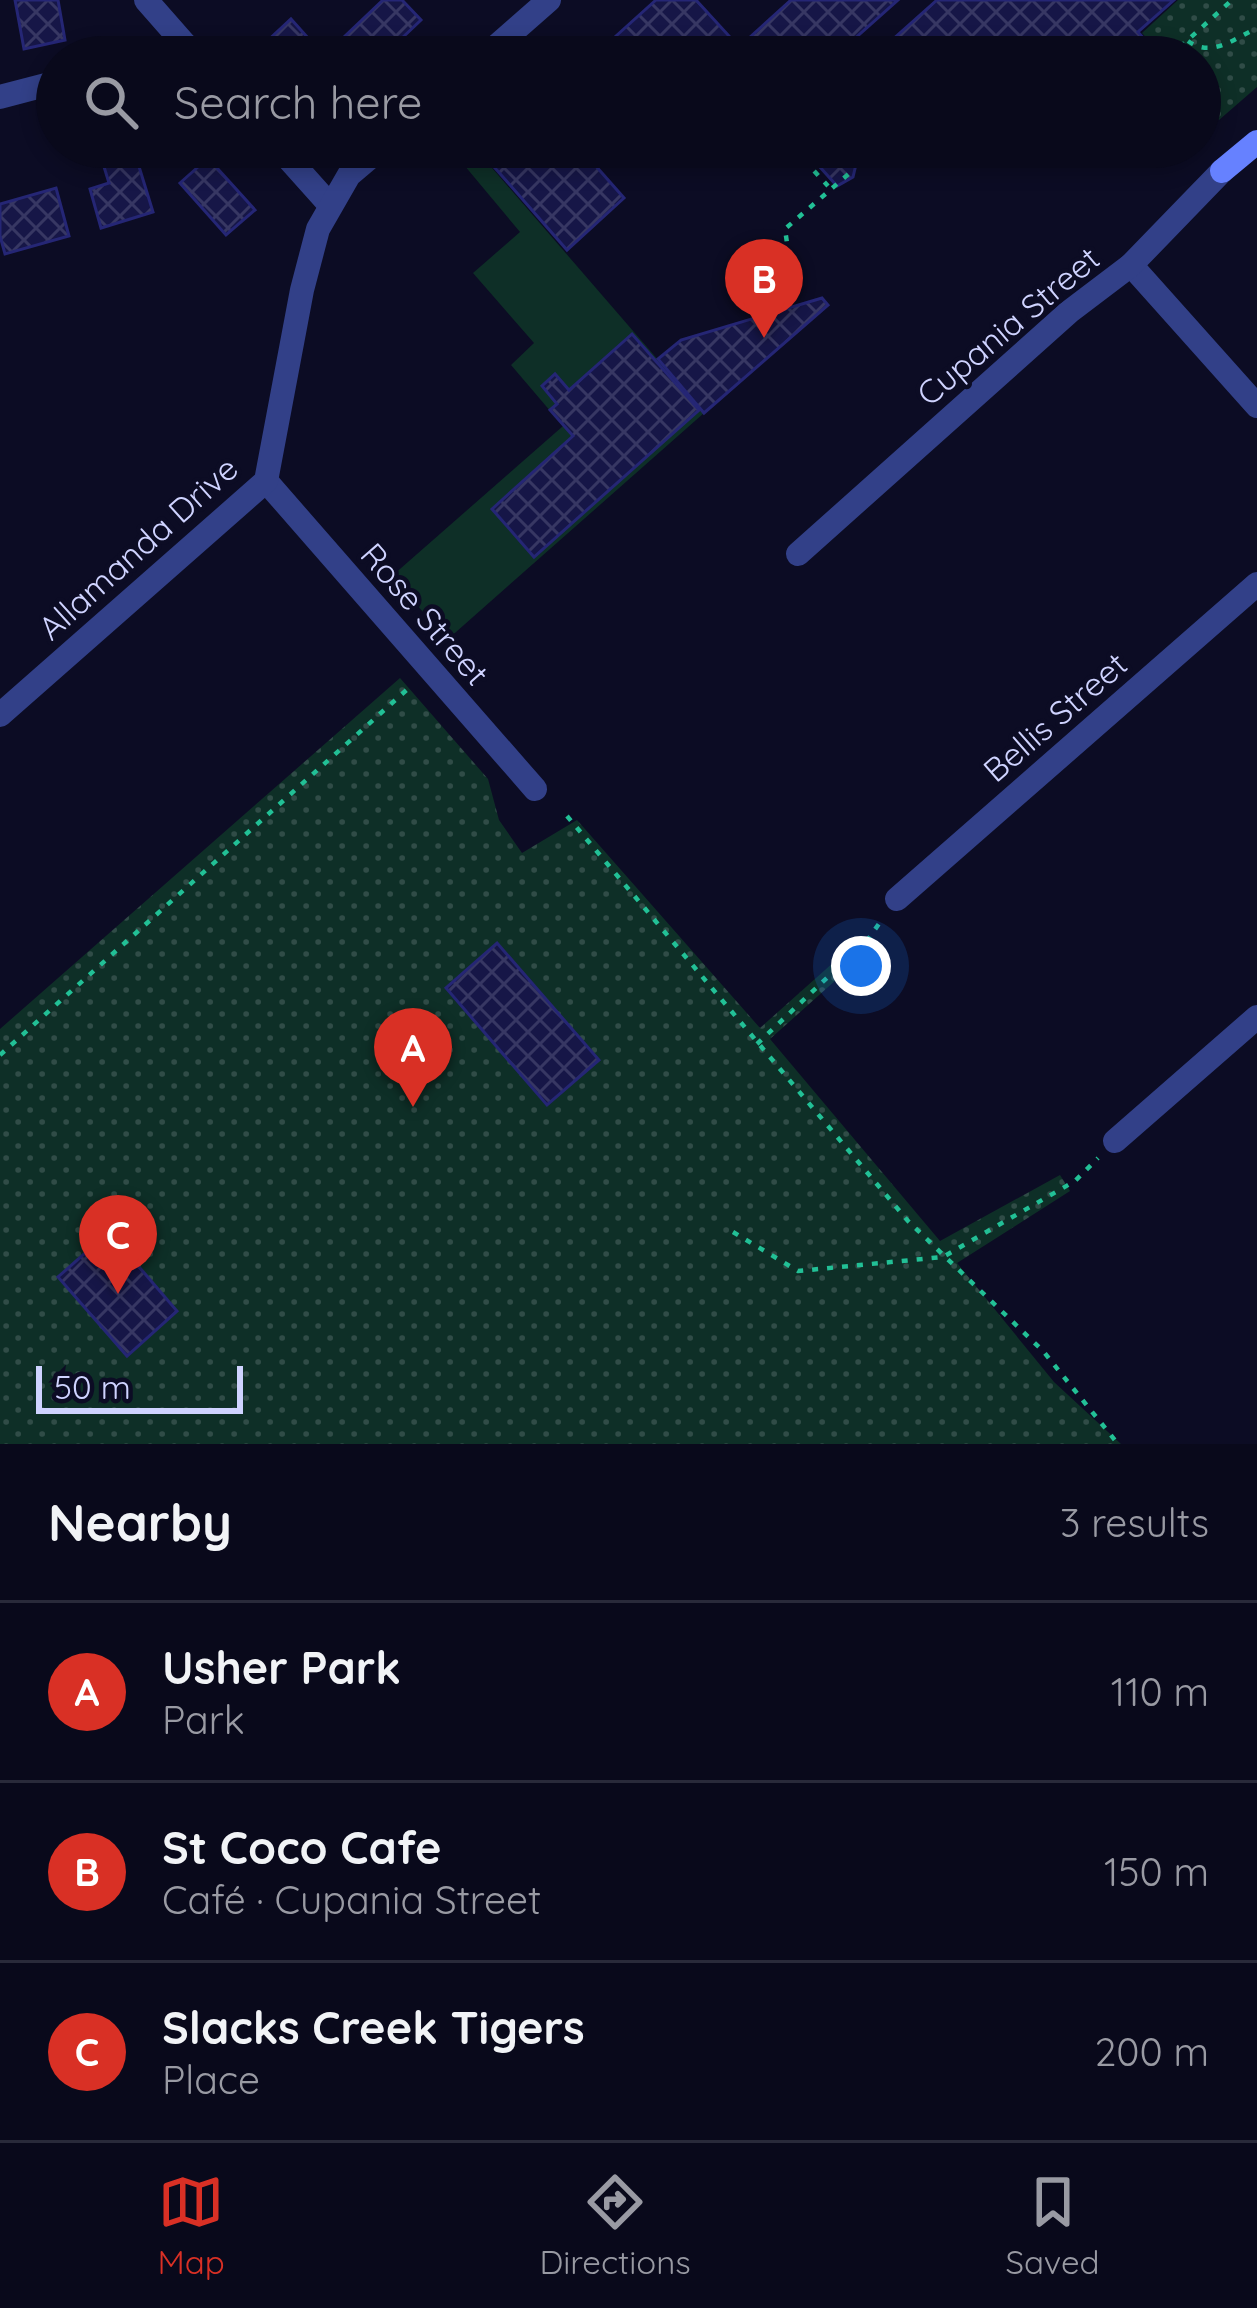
<!DOCTYPE html>
<html lang="en">
<head>
<meta charset="utf-8">
<style>
  :root { --surface:#09091b; --page:#171728; --text:#f1f3f6; --muted:#999aa3; --line:#292a3a; --accent:#d93025 }
  body { margin:0; font-family:Quicksand,sans-serif; background:var(--page); color:var(--text) }
  .scale { position:absolute; left:36px; bottom:30px; width:207px; box-sizing:border-box; padding-left:12px; border:6px solid #cfd3ff; border-top:0; font-size:33px; line-height:42px; white-space:nowrap; color:#cfd3ff; -webkit-text-stroke:9px #0c0c24; paint-order:stroke }
  .you { position:absolute; left:861px; top:966px; width:42px; height:42px; margin:-30px; border:9px solid #fff; border-radius:50%; background:#1a73e8; box-shadow:0 0 0 18px #1a73e833 }
  .badge { display:grid; place-items:center; width:78px; height:78px; border-radius:50%; background:var(--accent); color:#fff; font-size:39px; font-weight:700 }
  .pin { position:absolute; translate:-50% -99px; filter:drop-shadow(0 3px 6px #0008) }
  .pin::after { content:''; position:absolute; top:63px; width:42px; height:36px; background:inherit; clip-path:polygon(0 0,100% 0,50% 100%) }
  .list { margin:0; padding:0; list-style:none }
  h2 { display:flex; justify-content:space-between; align-items:center; height:156px; margin:0; padding:0 48px; font-size:51px }
  h2 small { font-size:39px; font-weight:400; color:var(--muted) }
  .list li { display:grid; grid-template-columns:78px 1fr auto; gap:36px; align-items:center; box-sizing:border-box; height:180px; padding:0 48px; border-top:3px solid var(--line) }
  .list b { display:block; font-size:45px; white-space:nowrap }
  .list p { margin:0; font-size:39px; white-space:nowrap; color:var(--muted) }
  .list em { font-size:39px; font-style:normal; color:var(--muted) }
  .icon { flex:none; width:66px; height:66px; fill:none; stroke:currentColor; stroke-width:2; stroke-linecap:round; stroke-linejoin:round }
  .map { position:relative; flex:none; width:1257px; height:1444px; overflow:hidden }
  .search { position:absolute; background:var(--surface); box-shadow:0 6px 18px #0003; left:36px; right:36px; top:36px; height:132px; display:flex; align-items:center; gap:30px; box-sizing:border-box; padding:0 42px; border-radius:66px; color:var(--muted); font-size:45px }
  .sheet { height:696px; background:var(--surface) }
  nav { display:flex; justify-content:space-around; align-items:center; box-sizing:border-box; height:168px; border-top:3px solid var(--line); background:var(--surface); font-size:33px; color:var(--muted) }
  nav a { display:grid; justify-items:center; gap:6px }
  nav .on { color:var(--accent) }
  .map>svg:first-child { display:block }
  .grass { fill:#0e2f27 }
  .park { fill:url(#park-dots) }
  .building { fill:url(#building-cross-hatch); stroke:#252675; stroke-width:3 }
  .lines { fill:none; stroke-linecap:round; stroke-linejoin:round }
  .path { stroke:#22c096; stroke-width:4.5; stroke-dasharray:6 9; stroke-linecap:butt }
  .street { stroke:#324088; stroke-width:24 }
  .secondary { stroke:#6681ff; stroke-width:24 }
  .labels { text-anchor:middle; stroke-width:9; stroke-linejoin:round; paint-order:stroke }
  .street-label { font-size:33px; fill:#cfd3ff; stroke:#0c0c24 }
</style>
</head>
<body>
<div class="map">
<svg width="1257" height="1444" viewBox="0 0 1257 1444">
  <defs>
    <pattern id="park-dots" width="8" height="8" patternUnits="userSpaceOnUse" patternTransform="scale(3)"><rect width="8" height="8" fill="#0e2f27"/><path d="M2 2h.1M6 6h.1" fill="none" stroke="#304c47" stroke-width="1.8" stroke-linecap="round"/></pattern>
    <pattern id="building-cross-hatch" width="8" height="8" patternUnits="userSpaceOnUse" patternTransform="scale(3)"><rect width="8" height="8" fill="#161647"/><path d="M0 0l8 8M0 8l8-8" fill="none" stroke="#373763"/></pattern>
  </defs>
  <rect width="100%" height="100%" fill="#0c0c24"/>
  <polygon class="grass" points="449,147 474,147 704,413 447,640 392,576 563,426 511,365 534,343 473,273 520,232"/>
  <g class="park">
    <polygon points="1178,0 1257,0 1257,87 1219,120 1200,98 1200,57 1164,57 1142,33"/>
    <polygon points="400,678 488,779 499,820 522,853 577,820 760,1028 862,937 875,945 770,1039 940,1241 1060,1175 1070,1191 957,1263 1054,1382 1121,1444 0,1444 0,1029"/>
  </g>
  <g class="building">
    <polygon points="15,0 58,0 65,40 24,49"/>
    <polygon points="383,0 402,0 421,20 382,57 363,57 344,37"/>
    <polygon points="656,0 696,0 739,47 791,0 898,0 834,57 635,57 616,36"/>
    <polygon points="937,0 1174,0 1138,32 1160,57 873,57"/>
    <polygon points="291,19 325,57 276,57 264,44"/>
    <polygon points="98,147 133,147 153,212 101,228 90,189 109,183"/>
    <polygon points="518,147 579,147 624,198 567,250 495,168"/>
    <polygon points="802,147 869,147 858,156 853,177 837,186"/>
    <polygon points="208,158 255,210 226,235 180,183"/>
    <polygon points="56,188 69,236 5,254 0,236 0,204"/>
    <polygon points="822,298 828,305 704,413 658,359 681,340"/>
    <polygon points="632,334 699,410 534,557 492,509 573,436 550,410 557,404 542,386 555,374 569,390"/>
    <polygon points="497,943 599,1060 547,1105 446,988"/>
    <polygon points="109,1232 177,1311 127,1356 58,1277"/>
  </g>
  <g class="lines">
    <g class="path">
      <path d="M1188 41C1211 58 1234 39 1257 28"/>
      <polyline points="1169,57 1232,0"/>
      <polyline points="804,160 828,186"/>
      <polyline points="791,271 785,229 852,171 855,155 864,147"/>
      <polyline points="567,816 908,1221 1043,1351 1118,1444"/>
      <polyline points="757,1044 869,938 883,918"/>
      <polyline points="0,1055 411,686"/>
      <polyline points="733,1232 798,1271 943,1257 1075,1181 1098,1158"/>
    </g>
    <g class="street">
      <polyline points="146,0 196,57"/>
      <polyline points="148,57 187,46"/>
      <polyline points="484,57 549,0"/>
      <polyline points="0,97 57,82"/>
      <polyline points="278,147 329,204"/>
      <polyline points="1131,265 1257,406"/>
      <polyline points="266,481 535,789"/>
      <polyline points="798,554 1069,312 1131,265 1222,171"/>
      <polyline points="0,715 266,481 302,290 318,229 349,175 382,147"/>
      <polyline points="897,899 1257,584"/>
      <polyline points="1115,1141 1257,1017"/>
    </g>
    <polyline class="secondary" points="1222,171 1257,142"/>
  </g>
  <g class="labels">
    <g class="street-label">
      <text transform="translate(1008 326) rotate(-40)" y="12">Cupania Street</text>
      <text transform="translate(138 548) rotate(-42)" y="12">Allamanda Drive</text>
      <text transform="translate(425 614) rotate(49)" y="12">Rose Street</text>
      <text transform="translate(1055 717) rotate(-41)" y="12">Bellis Street</text>
    </g>
  </g>
</svg>
<div class="scale">50 m</div>
<div class="you"></div>
<div class="pin badge" style="left:413px;top:1107px">A</div>
<div class="pin badge" style="left:764px;top:338px">B</div>
<div class="pin badge" style="left:118px;top:1294px">C</div>
<div class="search"><svg class="icon" aria-label="search" viewBox="0 0 24 24"><circle cx="10" cy="10" r="6"/><path d="M15 15l6 6"/></svg>Search here</div>
</div>
<section class="sheet">
<h2>Nearby<small>3 results</small></h2>
<ul class="list">
<li><span class="badge">A</span><div><b>Usher Park</b><p>Park</p></div><em>110 m</em></li>
<li><span class="badge">B</span><div><b>St Coco Cafe</b><p>Café · Cupania Street</p></div><em>150 m</em></li>
<li><span class="badge">C</span><div><b>Slacks Creek Tigers</b><p>Place</p></div><em>200 m</em></li>
</ul>
</section>
<nav>
<a class="on"><svg class="icon" aria-label="map" viewBox="0 0 24 24"><path d="M3 6l6-2 6 2 6-2v14l-6 2-6-2-6 2zM9 4v14M15 6v14"/></svg>Map</a>
<a><svg class="icon" aria-label="directions" viewBox="0 0 24 24"><path d="M12 3l9 9-9 9-9-9zM9 14v-3h6M13 9l2 2-2 2"/></svg>Directions</a>
<a><svg class="icon" aria-label="saved" viewBox="0 0 24 24"><path d="M7 4h10v16l-5-4-5 4z"/></svg>Saved</a>
</nav>
</body>
</html>
